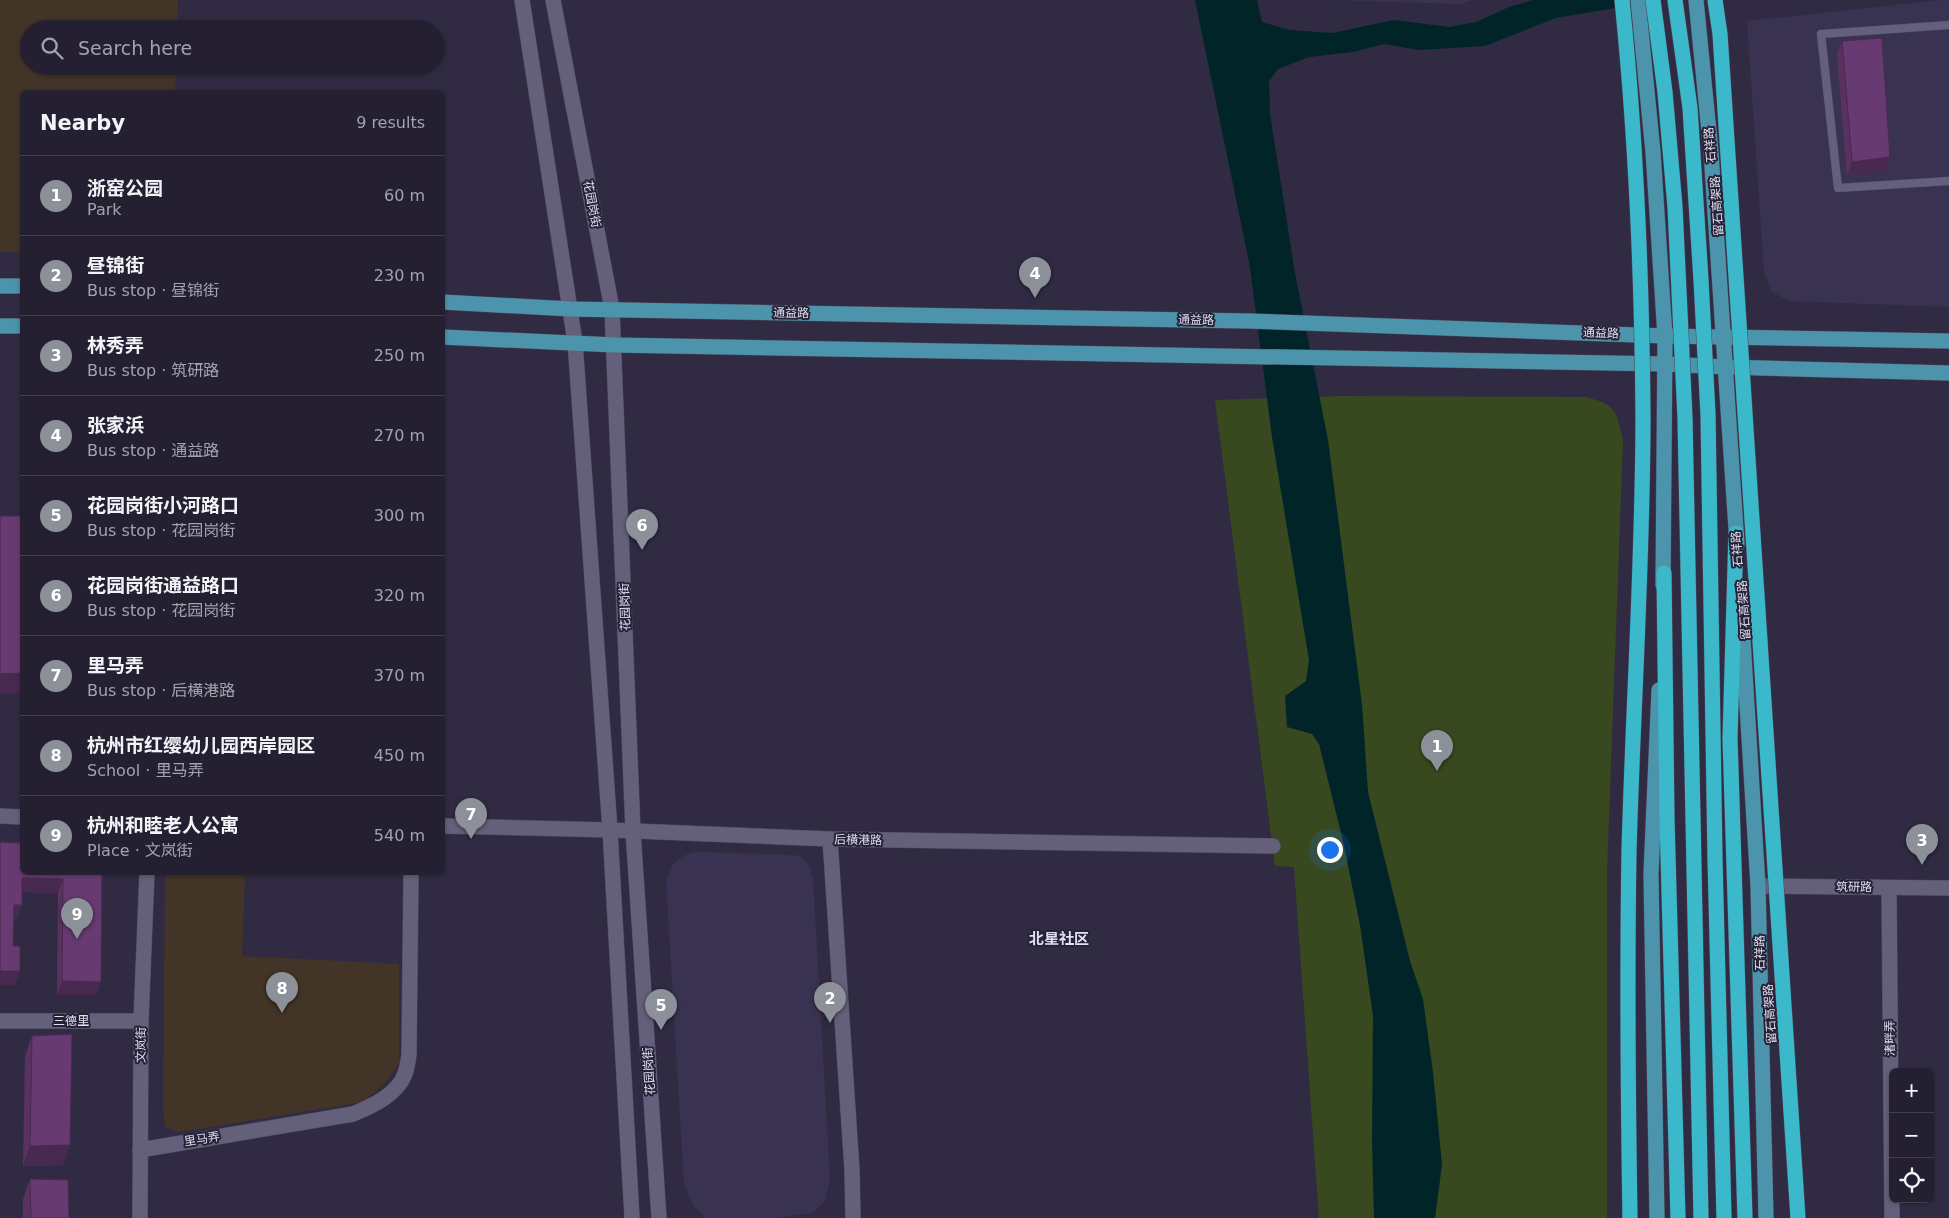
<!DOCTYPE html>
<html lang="en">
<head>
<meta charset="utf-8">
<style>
  :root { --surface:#242032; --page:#302d3e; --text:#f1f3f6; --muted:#a3a3ac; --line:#413e4d; --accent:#8c9099 }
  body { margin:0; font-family:"DejaVu Sans","Noto Sans SC",sans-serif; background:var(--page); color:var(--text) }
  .controls { position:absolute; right:15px; bottom:15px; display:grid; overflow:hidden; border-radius:8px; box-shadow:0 1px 4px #0004 }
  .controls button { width:45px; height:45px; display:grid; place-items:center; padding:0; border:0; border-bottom:1px solid var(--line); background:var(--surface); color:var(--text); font:25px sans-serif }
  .you { position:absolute; left:1329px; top:849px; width:18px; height:18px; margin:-12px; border:4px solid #fff; border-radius:50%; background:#1a73e8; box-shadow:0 0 0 8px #1a73e833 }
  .badge { display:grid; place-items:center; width:32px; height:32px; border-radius:50%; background:var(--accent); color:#fff; font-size:16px; font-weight:700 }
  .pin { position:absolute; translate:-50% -41px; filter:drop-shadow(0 1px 2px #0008) }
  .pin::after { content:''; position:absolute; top:26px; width:18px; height:15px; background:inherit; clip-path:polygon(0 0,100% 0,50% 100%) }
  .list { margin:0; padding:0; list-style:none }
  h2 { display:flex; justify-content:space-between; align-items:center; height:65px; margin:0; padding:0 20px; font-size:21px }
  h2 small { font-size:16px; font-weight:400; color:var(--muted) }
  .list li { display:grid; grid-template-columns:32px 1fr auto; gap:15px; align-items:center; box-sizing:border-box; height:80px; padding:0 20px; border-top:1px solid var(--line) }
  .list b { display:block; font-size:19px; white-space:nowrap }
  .list p { margin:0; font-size:16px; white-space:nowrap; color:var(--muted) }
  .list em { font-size:16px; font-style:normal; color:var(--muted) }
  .icon { flex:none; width:28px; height:28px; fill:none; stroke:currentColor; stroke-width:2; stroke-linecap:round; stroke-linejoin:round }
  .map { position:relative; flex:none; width:1949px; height:1218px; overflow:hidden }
  .search { position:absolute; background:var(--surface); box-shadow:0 1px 4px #0004; left:20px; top:20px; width:425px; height:55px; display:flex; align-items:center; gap:12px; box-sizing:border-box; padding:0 18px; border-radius:28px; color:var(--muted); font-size:19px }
  .panel { position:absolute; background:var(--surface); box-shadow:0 1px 4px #0004; left:20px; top:90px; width:425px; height:785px; border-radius:8px }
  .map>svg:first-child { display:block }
  .built { fill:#393351 }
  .education { fill:#423426 }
  .green { fill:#384920 }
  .water { fill:#002427 }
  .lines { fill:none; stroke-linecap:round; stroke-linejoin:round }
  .lane-casing { stroke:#4c485c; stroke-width:9 }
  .street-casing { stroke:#4c485c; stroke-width:16 }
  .secondary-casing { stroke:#4c485c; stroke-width:16 }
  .primary-casing { stroke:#4c485c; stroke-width:16 }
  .highway-casing { stroke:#4c485c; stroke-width:16 }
  .lane { stroke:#645f7a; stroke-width:8 }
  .street { stroke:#645f7a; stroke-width:15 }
  .secondary { stroke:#645f7a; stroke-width:15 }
  .primary { stroke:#4c94ab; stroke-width:15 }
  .highway { stroke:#3cb8cb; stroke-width:15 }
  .highway-bridge-casing { stroke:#4c485c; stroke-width:16; stroke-linecap:butt }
  .highway-bridge { stroke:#3cb8cb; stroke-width:15 }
  .wall { fill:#593261 }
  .shaded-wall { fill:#48294f }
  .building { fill:#673a71; stroke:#48294f }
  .labels { text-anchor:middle; stroke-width:4; stroke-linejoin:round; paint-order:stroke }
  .street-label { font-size:12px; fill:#e1dfee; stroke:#262238 }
  .quarter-label { font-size:15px; font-weight:bold; fill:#e1dfee; stroke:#262238 }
</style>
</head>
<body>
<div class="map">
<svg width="1949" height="1218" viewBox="0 0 1949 1218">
  <rect width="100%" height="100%" fill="#302b43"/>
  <g class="built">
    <polygon points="1333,0 1472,0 1460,4"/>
    <polygon points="1941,0 1949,0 1949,307 1788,301 1771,291 1764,272 1747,21"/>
    <polygon points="695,852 795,855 803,858 808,864 813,878 830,1181 825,1201 813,1213 775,1218 705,1218 693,1205 684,1184 666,881 672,865 683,856"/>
  </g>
  <g class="education">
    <polygon points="0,0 178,0 177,29 29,29 29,66 176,66 175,92 22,92 22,253 0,252"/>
    <polygon points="165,873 245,873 242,956 399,964 399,1063 384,1084 363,1102 180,1132 165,1127 163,1111"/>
  </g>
  <path class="green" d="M1341 396 1585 397C1616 404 1617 412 1623 441L1607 871V1218H1319L1294 867 1275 866 1215 400Z"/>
  <polygon class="water" points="1195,0 1257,0 1262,22 1289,30 1332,33 1394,20 1449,27 1476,22 1509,7 1533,0 1662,0 1556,18 1485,46 1419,50 1384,44 1353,52 1309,57 1278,69 1269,81 1270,114 1295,273 1328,440 1362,704 1368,792 1410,961 1423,999 1433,1072 1442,1165 1435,1218 1374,1218 1372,1140 1373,1016 1360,925 1343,841 1319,744 1312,734 1287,727 1285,696 1306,681 1309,660 1272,437 1250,267"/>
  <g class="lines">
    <g class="lane-casing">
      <polyline id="lane" points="1949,25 1821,34 1838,188 1949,181"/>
    </g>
    <g class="street-casing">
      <g id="street">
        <polyline points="0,816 22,817"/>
        <polyline points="442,826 610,830 830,839 1273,846"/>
        <polyline points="830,839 852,1170 853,1218"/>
        <polyline points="1889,888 1892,1218"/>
        <polyline points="0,1021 141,1021"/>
        <path d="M140 1150 353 1114C372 1106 397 1095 405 1074 407 1068 408 1061 409 1055L411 872"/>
        <polyline points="140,1218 141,1021 147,872"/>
      </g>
    </g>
    <g class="secondary-casing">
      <g id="secondary">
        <polyline points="522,0 575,342 610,830 632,1218"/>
        <polyline points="553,0 612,309 633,831 659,1218"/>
        <polyline points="1758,886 1949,888"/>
      </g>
    </g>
    <g class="primary-casing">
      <g id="primary">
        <polyline points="1638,0 1653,152 1665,336 1663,585"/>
        <polyline points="1696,0 1711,152 1737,544"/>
        <polyline points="0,286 22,286"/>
        <polyline points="442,302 570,309 1248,321 1665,336 1949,341"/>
        <polyline points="0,326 22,326"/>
        <polyline points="442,337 615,345 1665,364 1726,367 1949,373"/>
        <polyline points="1740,590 1758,886 1766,1218"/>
        <polyline points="1657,1218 1651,874 1659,690"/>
      </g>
    </g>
    <g class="highway-casing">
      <g id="highway">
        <polyline points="1736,533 1730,738 1745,1218"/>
        <polyline points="1664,573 1667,819 1678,1218"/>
      </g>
    </g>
    <use href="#lane" class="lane"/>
    <use href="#street" class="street"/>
    <use href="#secondary" class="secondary"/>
    <use href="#primary" class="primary"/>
    <use href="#highway" class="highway"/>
    <g class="highway-bridge-casing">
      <g id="highway-bridge">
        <path d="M1622 0C1636 138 1642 277 1643 416 1643 561 1633 706 1629 851 1627 973 1628 1095 1630 1218"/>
        <polyline points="1653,0 1665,92 1675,207 1685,418 1701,1218"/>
        <polyline points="1675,0 1690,108 1701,280 1708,414 1715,859 1724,1218"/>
        <polyline points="1715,0 1720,34 1798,1218"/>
      </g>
    </g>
    <use href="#highway-bridge" class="highway-bridge"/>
  </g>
  <g class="wall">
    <polygon points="1842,41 1885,171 1847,176 1837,55"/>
    <polygon points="0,842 102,872 101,982 96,995 57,995 58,893 22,892 17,918 14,919 13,946 20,971 15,985"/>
    <polygon points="32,1036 70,1145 63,1165 23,1166 25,1056"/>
    <polygon points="30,1179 69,1218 23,1218 23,1199"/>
  </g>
  <g class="shaded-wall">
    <polygon points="1890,157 1885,171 1847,176 1852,162"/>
    <polygon points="22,673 22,693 0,694 0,674"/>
    <polygon points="22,878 63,879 58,893 17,892"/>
    <polygon points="14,905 22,905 17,918 9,919"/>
    <polygon points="0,971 20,971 15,985 0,985"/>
    <polygon points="62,981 101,982 96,995 57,995"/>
    <polygon points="70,1145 63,1165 23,1166 30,1146"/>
  </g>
  <g class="building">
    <polygon points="1882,38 1890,157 1852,162 1842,41"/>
    <polygon points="0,516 22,516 22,673 0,674"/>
    <polygon points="0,842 22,843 22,872 102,872 101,982 62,981 63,879 22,878 22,905 14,905 13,946 20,946 20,971 0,971"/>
    <polygon points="72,1034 70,1145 30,1146 32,1036"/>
    <polygon points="30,1179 68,1180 69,1218 31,1218"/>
  </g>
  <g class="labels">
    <g class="street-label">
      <text transform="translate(1710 145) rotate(-95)" y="4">石祥路</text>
      <text transform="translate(592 204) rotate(79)" y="4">花园岗街</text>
      <text transform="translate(1717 206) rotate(-94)" y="4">留石高架路</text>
      <text transform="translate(791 313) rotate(1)" y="4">通益路</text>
      <text transform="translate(1196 320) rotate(1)" y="4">通益路</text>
      <text transform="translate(1601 333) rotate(2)" y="4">通益路</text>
      <text transform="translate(1737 549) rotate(-94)" y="4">石祥路</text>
      <text transform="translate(625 607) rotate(-92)" y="4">花园岗街</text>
      <text transform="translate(1744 610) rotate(-94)" y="4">留石高架路</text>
      <text transform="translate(858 840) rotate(1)" y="4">后横港路</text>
      <text transform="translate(1854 887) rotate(1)" y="4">筑研路</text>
      <text transform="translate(1760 953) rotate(-91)" y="4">石祥路</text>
      <text transform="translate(1770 1014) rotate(-94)" y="4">留石高架路</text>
      <text x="71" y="1025">三德里</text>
      <text transform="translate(1890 1038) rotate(-91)" y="4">渚畔弄</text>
      <text transform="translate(141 1045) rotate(-89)" y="4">文岚街</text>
      <text transform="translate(649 1071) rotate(-94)" y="4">花园岗街</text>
      <text transform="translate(202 1139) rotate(-9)" y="4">里马弄</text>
    </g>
    <g class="quarter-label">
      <text x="1059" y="944">北星社区</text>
    </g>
  </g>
</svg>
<div class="controls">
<button>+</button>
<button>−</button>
<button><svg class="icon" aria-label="locate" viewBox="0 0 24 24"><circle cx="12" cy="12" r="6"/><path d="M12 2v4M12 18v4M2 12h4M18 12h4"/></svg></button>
</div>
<div class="you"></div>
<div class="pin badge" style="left:1437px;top:771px">1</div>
<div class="pin badge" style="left:830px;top:1023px">2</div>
<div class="pin badge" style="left:1922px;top:865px">3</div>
<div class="pin badge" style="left:1035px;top:298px">4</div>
<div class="pin badge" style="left:661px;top:1030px">5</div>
<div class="pin badge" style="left:642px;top:550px">6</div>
<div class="pin badge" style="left:471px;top:839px">7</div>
<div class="pin badge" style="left:282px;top:1013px">8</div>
<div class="pin badge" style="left:77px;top:939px">9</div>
<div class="search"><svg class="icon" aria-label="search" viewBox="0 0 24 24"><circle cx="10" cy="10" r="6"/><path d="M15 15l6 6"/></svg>Search here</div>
<section class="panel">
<h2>Nearby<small>9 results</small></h2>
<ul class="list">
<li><span class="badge">1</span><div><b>浙窑公园</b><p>Park</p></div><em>60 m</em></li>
<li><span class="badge">2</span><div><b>昼锦街</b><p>Bus stop · 昼锦街</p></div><em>230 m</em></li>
<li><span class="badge">3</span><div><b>林秀弄</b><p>Bus stop · 筑研路</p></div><em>250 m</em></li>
<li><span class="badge">4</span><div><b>张家浜</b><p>Bus stop · 通益路</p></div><em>270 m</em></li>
<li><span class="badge">5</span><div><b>花园岗街小河路口</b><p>Bus stop · 花园岗街</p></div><em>300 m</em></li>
<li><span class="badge">6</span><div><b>花园岗街通益路口</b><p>Bus stop · 花园岗街</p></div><em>320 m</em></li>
<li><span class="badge">7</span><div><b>里马弄</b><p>Bus stop · 后横港路</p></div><em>370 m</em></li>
<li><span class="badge">8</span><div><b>杭州市红缨幼儿园西岸园区</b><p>School · 里马弄</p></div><em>450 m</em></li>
<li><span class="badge">9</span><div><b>杭州和睦老人公寓</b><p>Place · 文岚街</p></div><em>540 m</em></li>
</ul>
</section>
</div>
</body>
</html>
